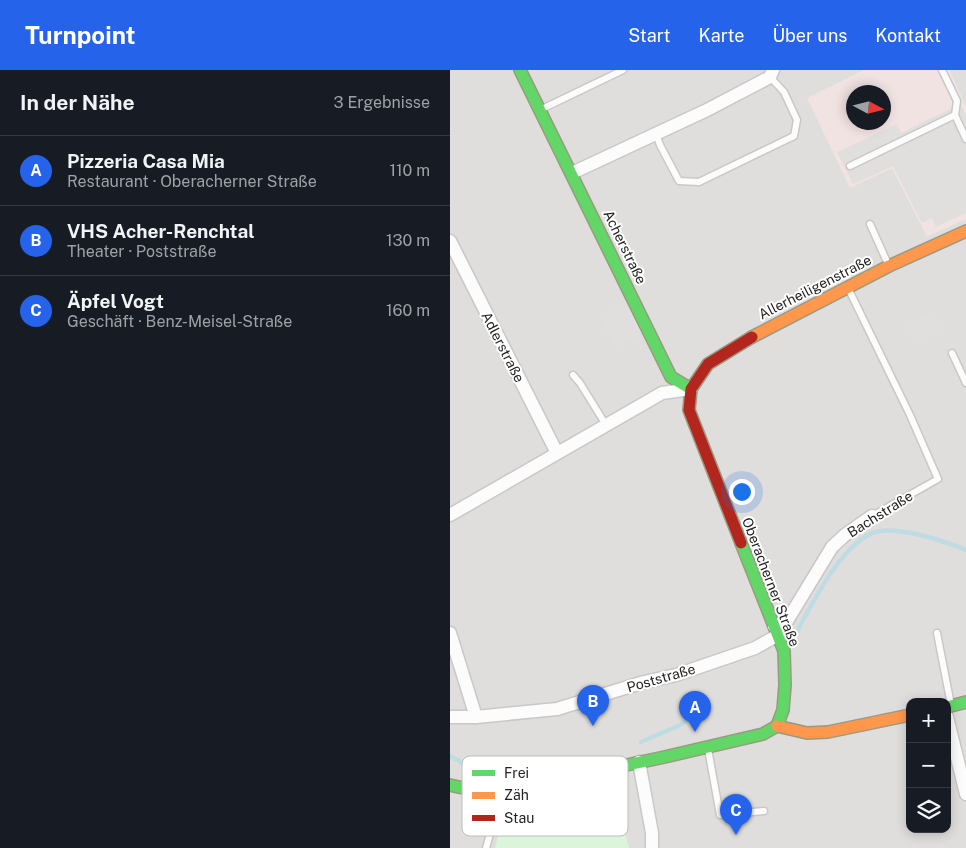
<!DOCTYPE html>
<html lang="de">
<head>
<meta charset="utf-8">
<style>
  :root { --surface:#171b24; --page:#242831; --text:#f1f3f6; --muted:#9ea1a6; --line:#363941; --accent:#2563eb }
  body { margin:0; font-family:"Public Sans",sans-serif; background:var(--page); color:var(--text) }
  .controls { position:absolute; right:15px; bottom:15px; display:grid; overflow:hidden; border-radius:10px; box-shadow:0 2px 12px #0003 }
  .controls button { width:45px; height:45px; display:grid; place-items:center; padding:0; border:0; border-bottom:1px solid var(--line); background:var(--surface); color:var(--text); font:25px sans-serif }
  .compass { position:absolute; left:396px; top:15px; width:45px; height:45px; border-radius:50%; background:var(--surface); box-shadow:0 2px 12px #0003; rotate:97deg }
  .you { position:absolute; left:291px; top:421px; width:18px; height:18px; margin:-12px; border:4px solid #fff; border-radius:50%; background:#1a73e8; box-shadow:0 0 0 8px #1a73e833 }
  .badge { display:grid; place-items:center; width:32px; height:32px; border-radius:50%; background:var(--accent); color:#fff; font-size:16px; font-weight:700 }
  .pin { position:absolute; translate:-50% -41px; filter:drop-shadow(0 1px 2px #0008) }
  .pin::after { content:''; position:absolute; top:26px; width:18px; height:15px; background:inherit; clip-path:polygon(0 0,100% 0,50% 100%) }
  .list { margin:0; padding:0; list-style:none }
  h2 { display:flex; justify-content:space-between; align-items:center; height:65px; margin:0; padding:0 20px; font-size:21px }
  h2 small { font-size:16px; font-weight:400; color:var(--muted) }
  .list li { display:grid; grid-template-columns:32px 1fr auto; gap:15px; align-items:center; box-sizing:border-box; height:70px; padding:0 20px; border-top:1px solid var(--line) }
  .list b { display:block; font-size:19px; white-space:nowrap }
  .list p { margin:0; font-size:16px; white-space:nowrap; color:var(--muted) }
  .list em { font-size:16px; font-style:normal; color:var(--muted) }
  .icon { flex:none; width:28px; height:28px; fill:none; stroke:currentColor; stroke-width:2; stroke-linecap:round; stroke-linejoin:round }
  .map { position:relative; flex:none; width:516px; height:778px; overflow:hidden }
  header { display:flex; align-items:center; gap:30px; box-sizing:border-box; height:70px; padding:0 25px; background:var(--accent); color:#fff }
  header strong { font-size:24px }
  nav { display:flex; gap:28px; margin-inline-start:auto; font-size:18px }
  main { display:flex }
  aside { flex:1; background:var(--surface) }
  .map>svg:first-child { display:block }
  .residential { fill:#dfdedc; fill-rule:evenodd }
  .commercial { fill:#f1e3e1; fill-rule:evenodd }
  .park { fill:#daf5da }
  .parking { fill:#e0dfde }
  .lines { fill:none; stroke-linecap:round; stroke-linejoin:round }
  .stream { stroke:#bfdbe3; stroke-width:4.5 }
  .lane-casing { stroke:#c9c8c7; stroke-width:9 }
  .street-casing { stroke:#c9c8c7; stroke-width:15 }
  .fast-casing { stroke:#999a82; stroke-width:14 }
  .slow-casing { stroke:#999a82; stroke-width:14 }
  .jam-casing { stroke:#999a82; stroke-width:14 }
  .lane { stroke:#fdfcfc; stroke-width:6 }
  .street { stroke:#fdfcfc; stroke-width:12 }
  .fast { stroke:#63d668; stroke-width:11 }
  .slow { stroke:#ff974d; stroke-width:11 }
  .jam { stroke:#b3261e; stroke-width:11 }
  .labels { text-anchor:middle; stroke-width:4; stroke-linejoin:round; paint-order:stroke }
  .street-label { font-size:14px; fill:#222; stroke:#fff }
  .key { fill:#fff; stroke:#bdbdbd; stroke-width:1 }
  .key-label { font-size:14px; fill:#222 }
</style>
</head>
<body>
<header>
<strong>Turnpoint</strong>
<nav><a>Start</a><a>Karte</a><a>Über uns</a><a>Kontakt</a></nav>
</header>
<main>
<aside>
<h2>In der Nähe<small>3 Ergebnisse</small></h2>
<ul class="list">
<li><span class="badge">A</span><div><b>Pizzeria Casa Mia</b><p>Restaurant · Oberacherner Straße</p></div><em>110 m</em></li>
<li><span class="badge">B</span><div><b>VHS Acher-Renchtal</b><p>Theater · Poststraße</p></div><em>130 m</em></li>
<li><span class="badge">C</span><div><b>Äpfel Vogt</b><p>Geschäft · Benz-Meisel-Straße</p></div><em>160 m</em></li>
</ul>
</aside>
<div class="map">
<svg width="516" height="778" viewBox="0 0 516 778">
  <rect width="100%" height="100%" fill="#f0eeeb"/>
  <g class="residential">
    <path d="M0 0H414L358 28 400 117 442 98 477 166 516 149V778H0ZM460 632H497V759H460Z"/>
    <polygon points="499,0 516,0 516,37"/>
  </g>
  <path class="commercial" d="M414 0H499L516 37V149L477 166 442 98 400 118 357 28ZM403 22H433V52H403Z"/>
  <polygon class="park" points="153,719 159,721 164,726 179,778 45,778 53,746 57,740"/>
  <g class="parking">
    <polygon points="510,34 516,45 516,143 486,157 482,148 472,153 443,96 403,114 387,82 447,54 451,63"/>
    <polygon points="184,230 198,261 165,277 149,246"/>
    <polygon points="483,242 491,260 466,272 457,255"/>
  </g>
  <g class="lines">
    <g class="stream">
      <path d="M342 570C361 537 386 482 420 464 441 453 495 471 516 480"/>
      <polyline points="191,672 230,655 249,641"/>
      <polyline points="0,686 41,708"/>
    </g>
    <g class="lane-casing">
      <g id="lane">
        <polyline points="492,0 507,31 505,45"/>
        <polyline points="92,39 173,0"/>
        <polyline points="206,64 210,75 229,111 249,112 344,66 347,50 334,22 320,7"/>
        <polyline points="400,96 505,45 516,69"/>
        <polyline points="420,154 438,194"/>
        <polyline points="398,218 460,345 488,409 422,446"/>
        <polyline points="502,283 516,313"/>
        <polyline points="123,305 130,313 156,355"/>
        <polyline points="487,563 501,635"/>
        <polyline points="258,679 270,745 314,741"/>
        <polyline points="36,778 47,739 48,723"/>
      </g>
    </g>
    <g class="street-casing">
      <g id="street">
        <polyline points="122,103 257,40 320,7 323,0"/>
        <polyline points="0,171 107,383"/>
        <polyline points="0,445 212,323 241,319"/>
        <polyline points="324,556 337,551 382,477 395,465 422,446"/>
        <polyline points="0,563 26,647"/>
        <polyline points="0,647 26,647 107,639 194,612 226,605 305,578 328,565"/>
        <polyline points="497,647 516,724"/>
        <polyline points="189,692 202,763 202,778"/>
      </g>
    </g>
    <g class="fast-casing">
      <g id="fast">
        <polyline points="70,0 221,307 241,319"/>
        <polyline points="497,637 516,632"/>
        <polyline points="0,715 27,721 48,722 210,688 313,664 327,656 333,640 335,615 334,581 291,473"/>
      </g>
    </g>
    <g class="slow-casing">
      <g id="slow">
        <polyline points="302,267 439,196 516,161"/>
        <polyline points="327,656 357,663 378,662 460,645"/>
      </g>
    </g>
    <g class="jam-casing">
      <polyline id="jam" points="291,473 239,340 241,319 258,294 302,267"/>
    </g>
    <use href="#lane" class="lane"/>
    <use href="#street" class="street"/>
    <use href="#fast" class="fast"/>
    <use href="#slow" class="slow"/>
    <use href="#jam" class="jam"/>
  </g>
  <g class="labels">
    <g class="street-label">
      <text transform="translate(175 177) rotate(64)" y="5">Acherstraße</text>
      <text transform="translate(365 217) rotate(-27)" y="5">Allerheiligenstraße</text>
      <text transform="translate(53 277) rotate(63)" y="5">Adlerstraße</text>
      <text transform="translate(430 444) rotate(-32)" y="5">Bachstraße</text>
      <text transform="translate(321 512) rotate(69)" y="5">Oberacherner Straße</text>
      <text transform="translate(211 608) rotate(-16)" y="5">Poststraße</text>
    </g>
  </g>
  <rect x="12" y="686" width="166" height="80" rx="8" class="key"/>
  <rect x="22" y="700" width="23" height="6" fill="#63d668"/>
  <rect x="22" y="722" width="23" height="7" fill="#ff974d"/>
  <rect x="22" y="745" width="23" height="6" fill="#b3261e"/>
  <g class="key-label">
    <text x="54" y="708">Frei</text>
    <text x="54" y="730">Zäh</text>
    <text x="54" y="753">Stau</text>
  </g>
</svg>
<div class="controls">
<button>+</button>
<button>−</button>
<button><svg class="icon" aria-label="layers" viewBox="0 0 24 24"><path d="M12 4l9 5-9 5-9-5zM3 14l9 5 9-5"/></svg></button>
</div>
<svg class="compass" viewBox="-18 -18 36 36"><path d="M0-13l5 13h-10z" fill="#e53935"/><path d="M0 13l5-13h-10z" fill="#9ea1a6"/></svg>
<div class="you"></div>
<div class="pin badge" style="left:245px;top:662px">A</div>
<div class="pin badge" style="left:143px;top:656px">B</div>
<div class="pin badge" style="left:286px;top:765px">C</div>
</div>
</main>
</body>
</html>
